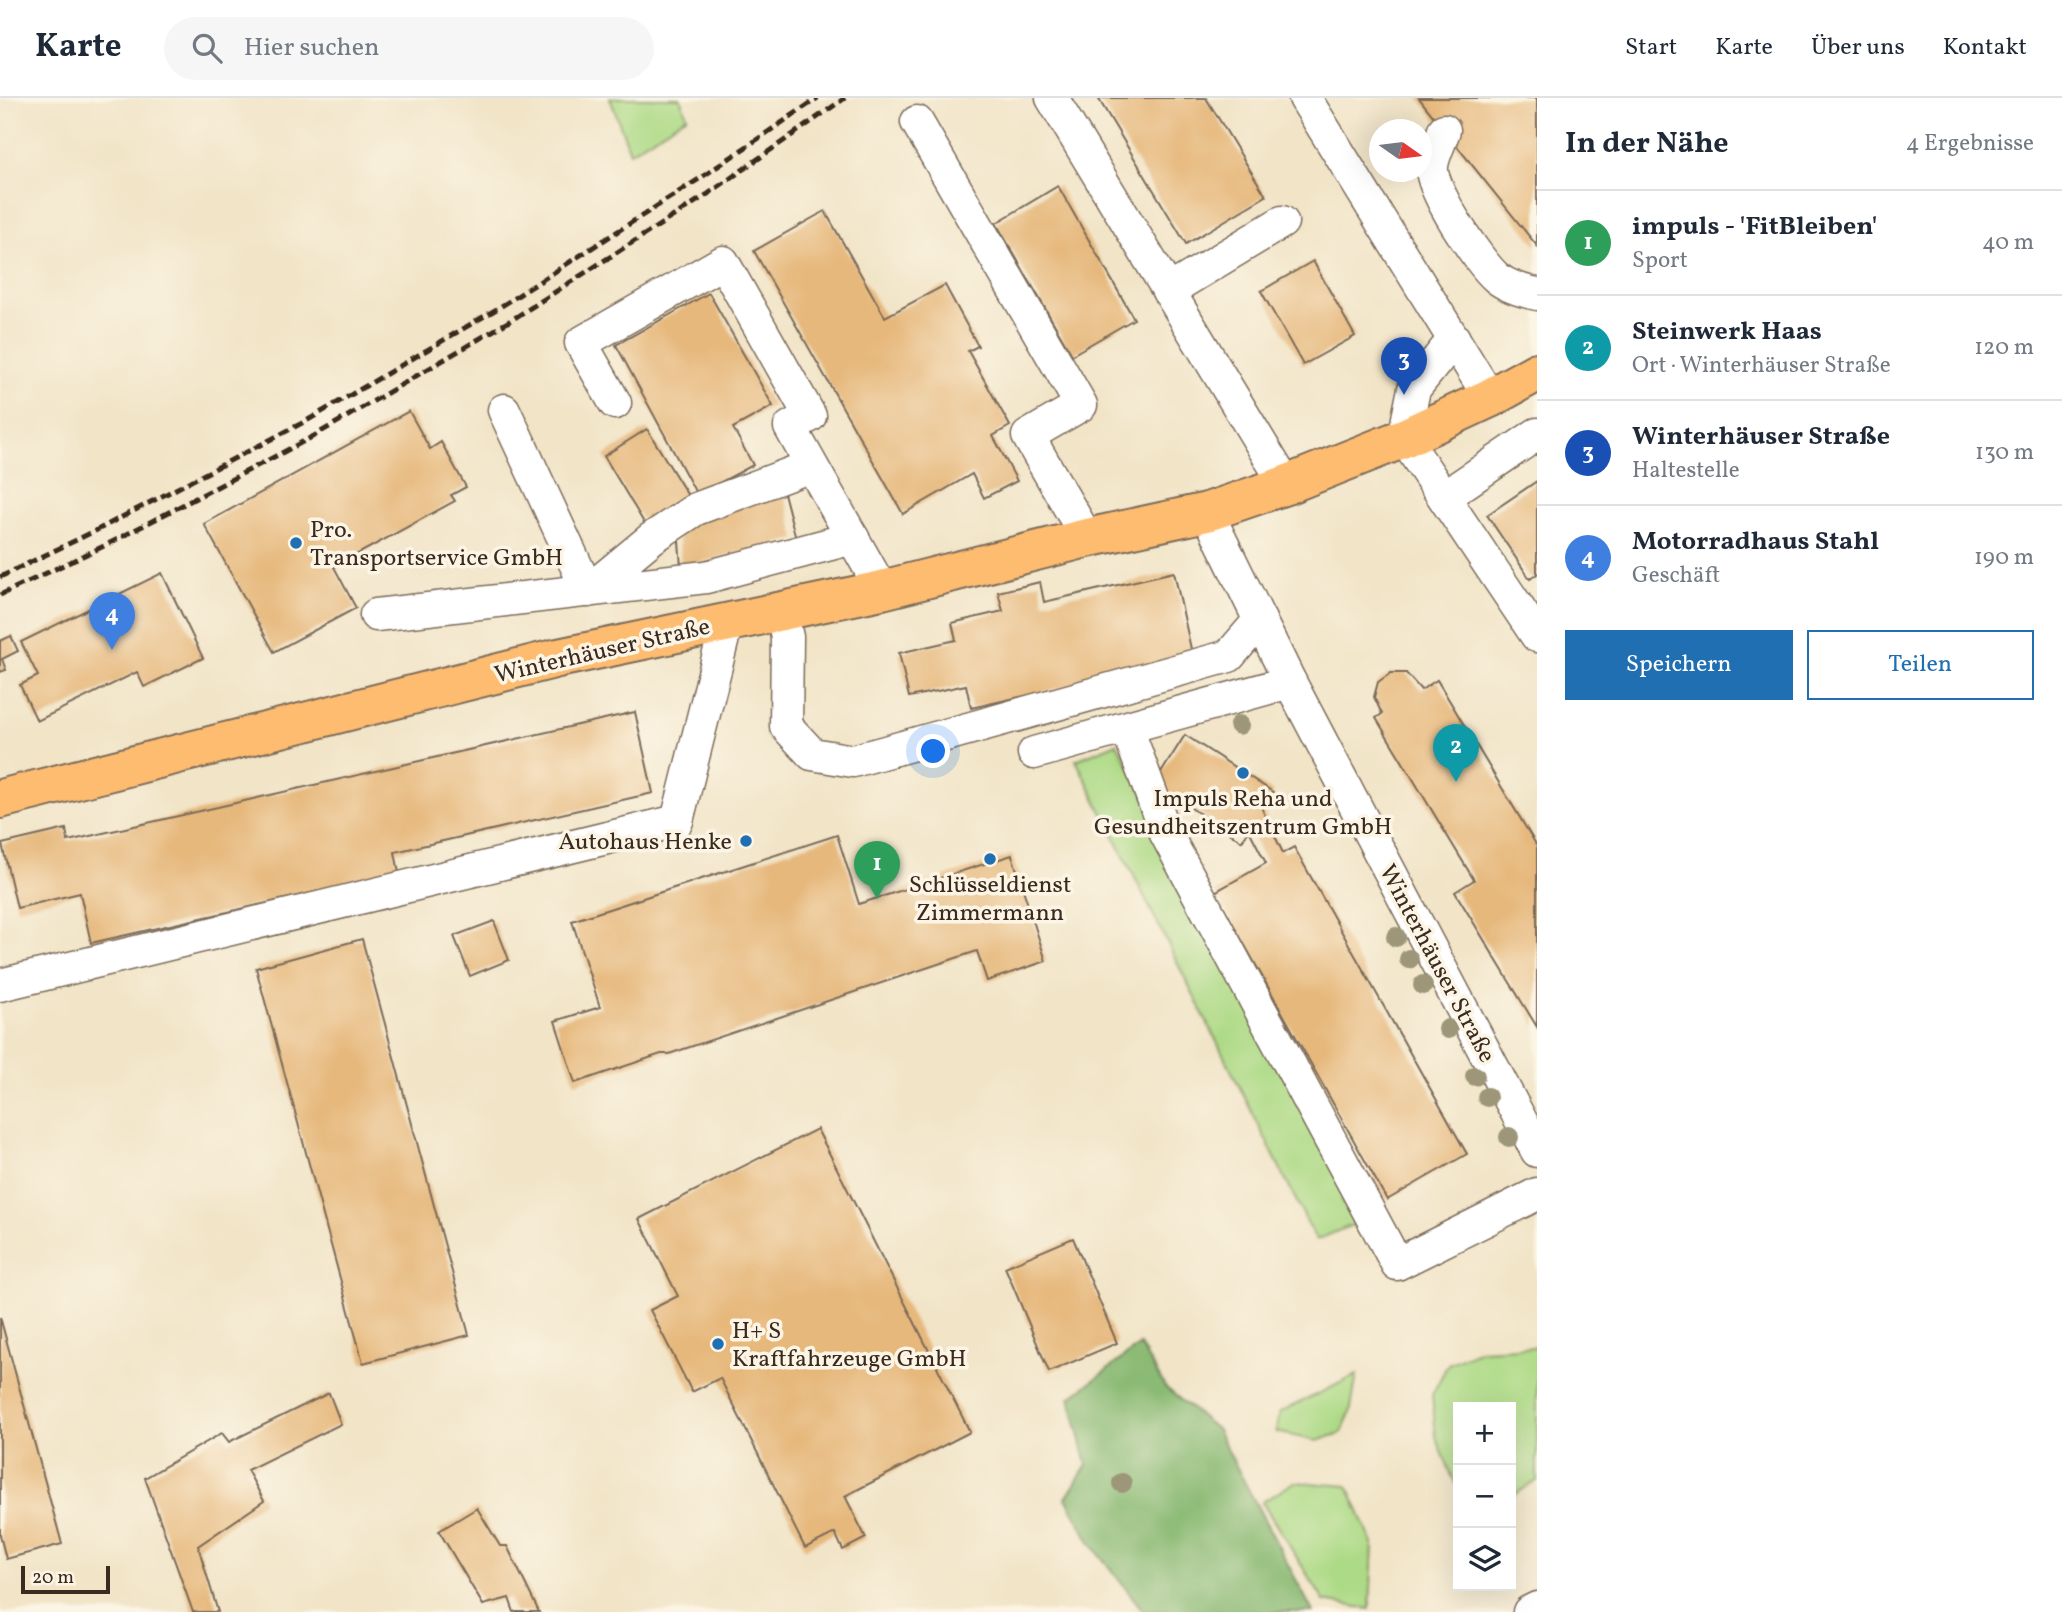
<!DOCTYPE html>
<html lang="de">
<head>
<meta charset="utf-8">
<style>
  :root { --surface:#fff; --page:#f6f6f7; --text:#1f2937; --muted:#747a83; --line:#e0e1e3; --accent:#1f6fb2 }
  body { margin:0; font-family:Vollkorn,serif; background:var(--page); color:var(--text) }
  .controls { position:absolute; right:21px; bottom:21px; display:grid; overflow:hidden; border-radius:0px; box-shadow:0 7px 28px #0002 }
  .controls button { width:63px; height:63px; display:grid; place-items:center; padding:0; border:0; border-bottom:2px solid var(--line); background:var(--surface); color:var(--text); font:35px sans-serif }
  .compass { position:absolute; left:1369px; top:21px; width:63px; height:63px; border-radius:50%; background:var(--surface); box-shadow:0 7px 28px #0002; rotate:104deg }
  .scale { position:absolute; left:21px; bottom:18px; width:89px; box-sizing:border-box; padding-left:7px; border:4px solid #3b2a1e; border-top:0; font-size:19px; line-height:24px; white-space:nowrap; color:#3b2a1e; -webkit-text-stroke:5px #fcf5e5; paint-order:stroke }
  .you { position:absolute; left:934px; top:654px; width:24px; height:24px; margin:-18px; border:5px solid #fff; border-radius:50%; background:#1a73e8; box-shadow:0 0 0 10px #1a73e833 }
  .badge { display:grid; place-items:center; width:46px; height:46px; border-radius:50%; background:var(--accent); color:#fff; font-size:23px; font-weight:700 }
  .pin { position:absolute; translate:-50% -58px; filter:drop-shadow(0 2px 4px #0008) }
  .pin::after { content:''; position:absolute; top:37px; width:24px; height:21px; background:inherit; clip-path:polygon(0 0,100% 0,50% 100%) }
  .list { margin:0; padding:0; list-style:none }
  h2 { display:flex; justify-content:space-between; align-items:center; height:91px; margin:0; padding:0 28px; font-size:30px }
  h2 small { font-size:23px; font-weight:400; color:var(--muted) }
  .list li { display:grid; grid-template-columns:46px 1fr auto; gap:21px; align-items:center; box-sizing:border-box; height:105px; padding:0 28px; border-top:2px solid var(--line) }
  .list b { display:block; font-size:26px; white-space:nowrap }
  .list p { margin:0; font-size:23px; white-space:nowrap; color:var(--muted) }
  .list em { font-size:23px; font-style:normal; color:var(--muted) }
  .actions { display:flex; gap:14px; padding:21px 28px }
  .actions a { flex:1; padding:16px 0; border:2px solid var(--accent); border-radius:0px; text-align:center; font-size:24px; color:var(--accent) }
  .actions .main { background:var(--accent); color:#fff }
  .icon { flex:none; width:38px; height:38px; fill:none; stroke:currentColor; stroke-width:2; stroke-linecap:round; stroke-linejoin:round }
  .map { position:relative; flex:none; width:1537px; height:1514px; overflow:hidden }
  header { display:flex; align-items:center; gap:42px; box-sizing:border-box; height:98px; padding:0 35px; background:var(--surface); border-bottom:2px solid var(--line) }
  header strong { font-size:33px }
  nav { display:flex; gap:38px; margin-inline-start:auto; font-size:24px }
  .search { width:490px; height:63px; background:var(--page); display:flex; align-items:center; gap:18px; box-sizing:border-box; padding:0 24px; border-radius:38px; color:var(--muted); font-size:26px }
  main { display:flex }
  aside { flex:1; background:var(--surface) }
  .map>svg:first-child { display:block }
  .green { fill:#adda86; stroke:#748252; stroke-width:2 }
  .forest { fill:#8aba73; stroke:#627248; stroke-width:2 }
  .building { fill:#e6b87b }
  .lines { fill:none; stroke-linecap:round; stroke-linejoin:round }
  .minor-casing { stroke:#7b6b59; stroke-width:35 }
  .major-casing { stroke:#7b6b59; stroke-width:42 }
  .minor { stroke:#fff; stroke-width:32 }
  .major { stroke:#febc70; stroke-width:38 }
  .rail { stroke:#3b2a1e; stroke-width:5; stroke-dasharray:10 5; stroke-linecap:butt }
  .tree { fill:#9d9678 }
  .poi-dot { fill:#1f6fb2; stroke:#fcf5e5; stroke-width:2.5 }
  .labels { text-anchor:middle; stroke-width:7; stroke-linejoin:round; paint-order:stroke }
  .poi-label { font-size:24px; fill:#3b2a1e; stroke:#fcf5e5; text-anchor:start }
  .street-label { font-size:24px; fill:#3b2a1e; stroke:#fcf5e5 }
</style>
</head>
<body>
<header>
<strong>Karte</strong>
<div class="search"><svg class="icon" aria-label="search" viewBox="0 0 24 24"><circle cx="10" cy="10" r="6"/><path d="M15 15l6 6"/></svg>Hier suchen</div>
<nav><a>Start</a><a>Karte</a><a>Über uns</a><a>Kontakt</a></nav>
</header>
<main>
<div class="map">
<svg width="1537" height="1514" viewBox="0 0 1537 1514">
  <rect width="100%" height="100%" fill="#fcf5e5"/>
  <filter id="ink" filterUnits="userSpaceOnUse"><feTurbulence type="fractalNoise" baseFrequency=".0143" numOctaves="2"/><feDisplacementMap in="SourceGraphic" scale="14" xChannelSelector="R" yChannelSelector="G"/><feConvolveMatrix kernelMatrix="1 2 1 2 8 2 1 2 1" color-interpolation-filters="sRGB"/></filter>
  <filter id="wash" filterUnits="userSpaceOnUse"><feTurbulence type="fractalNoise" baseFrequency=".00686" numOctaves="4" result="noise"/><feDisplacementMap in="SourceGraphic" scale="28" xChannelSelector="R" yChannelSelector="G"/><feGaussianBlur stdDeviation="1.57" result="paint"/><feColorMatrix in="noise" values="0 0 0 0 0 0 0 0 0 0 0 0 0 0 0 0 0 1.4 0 .05"/><feComposite in="paint" operator="in"/></filter>
  <g filter="url(#wash)">
    <rect width="100%" height="100%" fill="#f1e4c7"/>
    <g class="green">
      <polygon points="610,0 680,0 687,18 630,54"/>
      <polygon points="1117,645 1365,1122 1316,1142 1076,662"/>
      <polygon points="1537,1249 1537,1383 1511,1398 1511,1309 1458,1309 1458,1388 1454,1383 1436,1339 1432,1297 1448,1266 1480,1252"/>
      <polygon points="1357,1277 1350,1315 1341,1335 1317,1343 1276,1334 1280,1314"/>
      <polygon points="1295,1384 1348,1388 1373,1446 1370,1511 1324,1503 1262,1404"/>
    </g>
    <polygon class="forest" points="1140,1247 1165,1289 1217,1332 1313,1514 1144,1514 1092,1447 1066,1400 1087,1367 1070,1300"/>
    <g id="blocks">
      <g class="building">
        <polygon points="1098,0 1206,0 1266,98 1186,146"/>
        <polygon points="1419,0 1537,0 1537,148 1444,32"/>
        <polygon points="1058,88 1134,221 1072,257 996,125"/>
        <polygon points="825,113 885,219 945,187 978,248 968,253 1010,328 993,338 1017,383 984,400 972,376 903,416 754,153"/>
        <polygon points="1313,163 1355,238 1303,267 1261,193"/>
        <polygon points="709,195 773,308 733,330 753,367 697,397 616,247"/>
        <polygon points="409,313 430,351 441,344 466,389 451,397 455,403 334,469 356,510 274,554 204,426"/>
        <polygon points="647,331 693,406 649,433 604,358"/>
        <polygon points="1537,383 1537,476 1530,481 1487,417"/>
        <polygon points="784,395 796,441 681,469 678,431 698,417"/>
        <polygon points="1174,474 1193,560 971,610 966,587 909,599 899,555 956,542 952,525 1003,513 998,494 1040,484 1044,504"/>
        <polygon points="162,475 203,560 144,589 137,574 37,623 20,587 38,578 21,544"/>
        <polygon points="11,538 18,553 2,561 6,572 0,574 0,543"/>
        <polygon points="1391,575 1406,575 1421,592 1437,582 1537,748 1537,929 1455,794 1474,782 1376,620 1382,616 1374,599 1378,584"/>
        <polygon points="635,614 653,695 395,754 399,775 91,845 80,795 17,810 2,746 66,731 68,743"/>
        <polygon points="1185,637 1273,694 1262,711 1283,755 1294,749 1467,1056 1387,1102 1215,794 1266,765 1249,732 1242,743 1154,686"/>
        <polygon points="837,737 859,806 1012,757 1046,863 987,883 977,853 669,956 661,956 575,985 555,923 600,909 572,823"/>
        <polygon points="494,823 509,862 470,878 454,838"/>
        <polygon points="362,841 469,1237 363,1265 256,870"/>
        <polygon points="817,1031 970,1334 845,1398 866,1440 843,1452 835,1435 805,1450 720,1280 692,1294 650,1212 678,1198 639,1121"/>
        <polygon points="1073,1140 1117,1245 1049,1274 1005,1169"/>
        <polygon points="0,1219 62,1446 6,1461 0,1437"/>
        <polygon points="329,1295 341,1326 247,1372 264,1403 198,1448 218,1514 193,1514 145,1380 222,1335 229,1344"/>
        <polygon points="477,1410 500,1448 507,1448 539,1514 514,1514 509,1500 483,1507 439,1433"/>
      </g>
    </g>
  </g>
  <g filter="url(#ink)">
    <use href="#blocks" fill-opacity="0" stroke="#7b6b59" stroke-width="2"/>
    <g class="lines">
      <g class="minor-casing">
        <g id="minor">
          <polyline points="1052,0 1286,387"/>
          <polyline points="1305,0 1490,300"/>
          <polyline points="917,24 1081,307 1028,338 1087,440"/>
          <path d="M1444 32C1441 43 1433 57 1432 68 1429 90 1479 165 1497 180 1508 189 1523 193 1537 196"/>
          <polyline points="1168,193 1282,124"/>
          <polyline points="1454,241 1414,291 1404,340 1537,538"/>
          <polyline points="615,305 581,245 723,164 810,318 790,329 882,492"/>
          <polyline points="504,312 588,493 652,440 696,411 811,368"/>
          <polyline points="1444,399 1537,336"/>
          <polyline points="1207,414 1290,584 1537,1053"/>
          <polyline points="781,513 787,539 786,628 812,656 853,663 1229,558 1260,522"/>
          <polyline points="376,517 706,479 853,440"/>
          <polyline points="1127,630 1166,736 1397,1166 1537,1096"/>
          <polyline points="1034,655 1290,584"/>
          <polyline points="0,887 677,723 727,524"/>
          <polyline points="1529,1514 1537,1510"/>
        </g>
      </g>
      <g class="major-casing">
        <polyline id="major" points="0,701 558,560 882,492 1087,440 1207,414 1286,387 1404,340 1490,300 1537,274"/>
      </g>
      <use href="#minor" class="minor"/>
      <use href="#major" class="major"/>
      <g class="rail">
        <polyline points="0,479 99,431 308,322 500,209 699,81 818,0"/>
        <polyline points="0,497 108,446 314,338 513,221 708,96 845,0"/>
      </g>
    </g>
    <g class="tree">
      <circle cx="1239" cy="627" r="10"/>
      <circle cx="1396" cy="839" r="10"/>
      <circle cx="1409" cy="861" r="10"/>
      <circle cx="1423" cy="887" r="10"/>
      <circle cx="1448" cy="931" r="10"/>
      <circle cx="1475" cy="978" r="10"/>
      <circle cx="1487" cy="999" r="10"/>
      <circle cx="1509" cy="1039" r="10"/>
      <circle cx="1122" cy="1385" r="10"/>
    </g>
  </g>
  <g class="poi-dot">
    <circle cx="296" cy="445" r="7"/>
    <circle cx="1243" cy="675" r="7"/>
    <circle cx="746" cy="743" r="7"/>
    <circle cx="990" cy="761" r="7"/>
    <circle cx="718" cy="1246" r="7"/>
  </g>
  <g class="labels">
    <g class="poi-label">
      <text x="310" y="439">Pro.<tspan x="310" dy="28">Transportservice GmbH</tspan></text>
      <text x="1243" y="708" text-anchor="middle">Impuls Reha und<tspan x="1243" dy="28">Gesundheitszentrum GmbH</tspan></text>
      <text x="732" y="751" text-anchor="end">Autohaus Henke</text>
      <text x="990" y="794" text-anchor="middle">Schlüsseldienst<tspan x="990" dy="28">Zimmermann</tspan></text>
      <text x="732" y="1240">H+ S<tspan x="732" dy="28">Kraftfahrzeuge GmbH</tspan></text>
    </g>
    <g class="street-label">
      <text transform="translate(602 552) rotate(-13)" y="8">Winterhäuser Straße</text>
      <text transform="translate(1438 865) rotate(62)" y="8">Winterhäuser Straße</text>
    </g>
  </g>
</svg>
<div class="controls">
<button>+</button>
<button>−</button>
<button><svg class="icon" aria-label="layers" viewBox="0 0 24 24"><path d="M12 4l9 5-9 5-9-5zM3 14l9 5 9-5"/></svg></button>
</div>
<svg class="compass" viewBox="-18 -18 36 36"><path d="M0-13l5 13h-10z" fill="#e53935"/><path d="M0 13l5-13h-10z" fill="#747a83"/></svg>
<div class="scale">20 m</div>
<div class="you"></div>
<div class="pin badge" style="left:877px;top:801px;background:#2e9e5b">1</div>
<div class="pin badge" style="left:1456px;top:684px;background:#0f9aa8">2</div>
<div class="pin badge" style="left:1404px;top:297px;background:#1a4fb4">3</div>
<div class="pin badge" style="left:112px;top:552px;background:#3f7fe0">4</div>
</div>
<aside>
<h2>In der Nähe<small>4 Ergebnisse</small></h2>
<ul class="list">
<li><span class="badge" style="background:#2e9e5b">1</span><div><b>impuls - 'FitBleiben'</b><p>Sport</p></div><em>40 m</em></li>
<li><span class="badge" style="background:#0f9aa8">2</span><div><b>Steinwerk Haas</b><p>Ort · Winterhäuser Straße</p></div><em>120 m</em></li>
<li><span class="badge" style="background:#1a4fb4">3</span><div><b>Winterhäuser Straße</b><p>Haltestelle</p></div><em>130 m</em></li>
<li><span class="badge" style="background:#3f7fe0">4</span><div><b>Motorradhaus Stahl</b><p>Geschäft</p></div><em>190 m</em></li>
</ul>
<div class="actions"><a class="main">Speichern</a><a>Teilen</a></div>
</aside>
</main>
</body>
</html>
